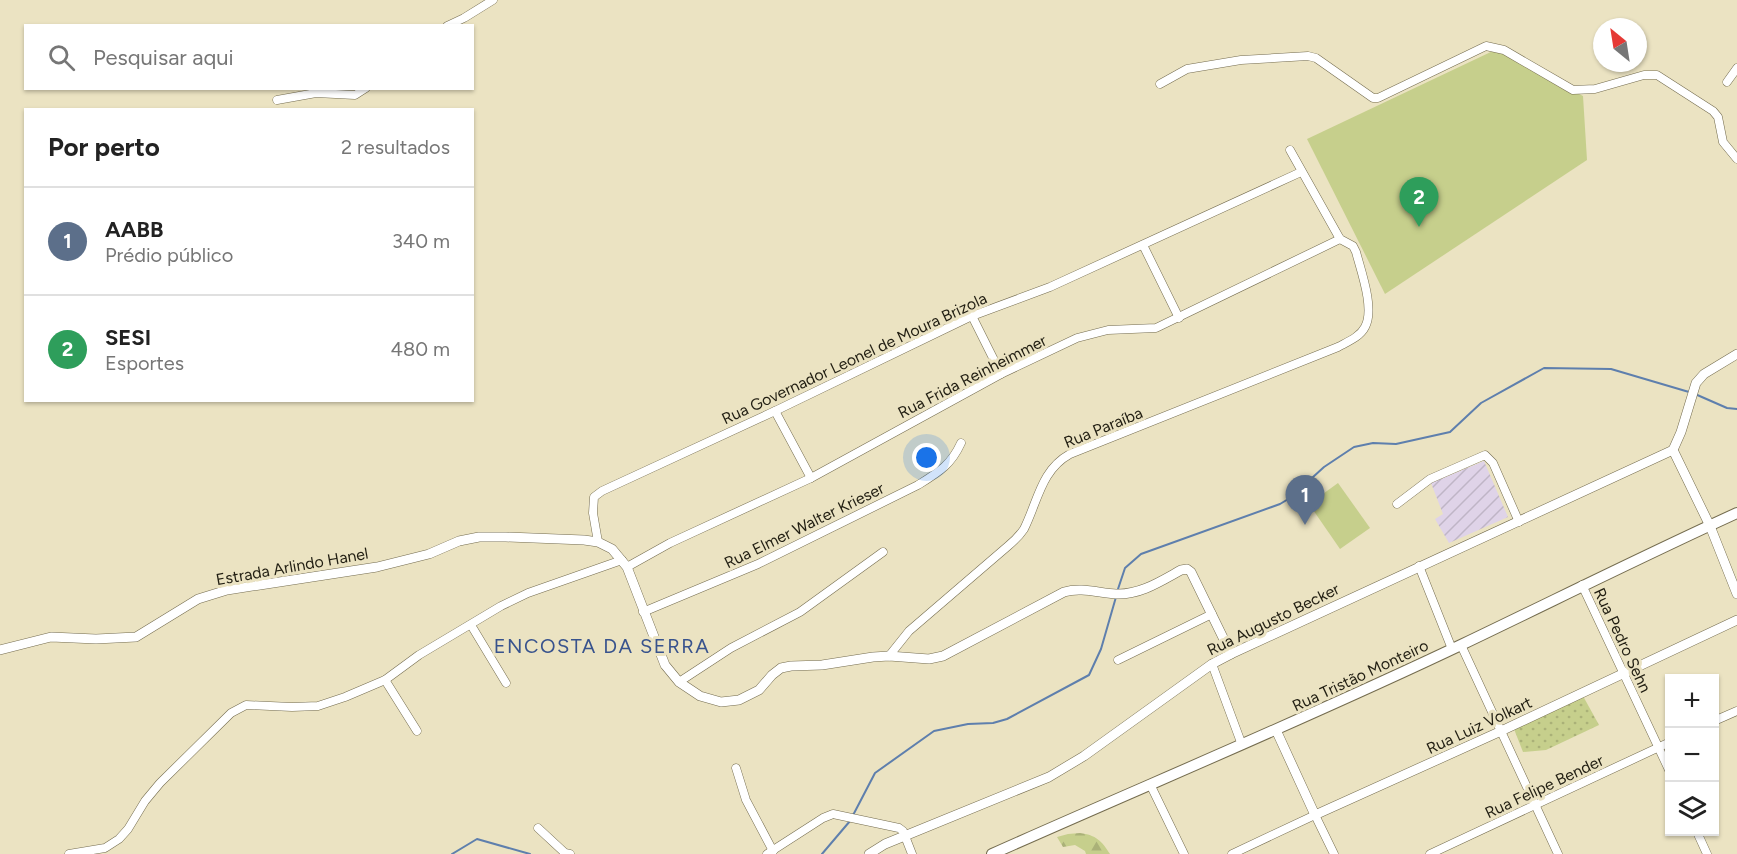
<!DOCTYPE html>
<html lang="pt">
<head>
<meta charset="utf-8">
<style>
  :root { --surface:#fff; --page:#f6f6f6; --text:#222; --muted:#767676; --line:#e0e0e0; --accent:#2150be }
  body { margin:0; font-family:Figtree,sans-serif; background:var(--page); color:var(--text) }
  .controls { position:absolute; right:18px; bottom:18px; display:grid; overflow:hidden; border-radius:0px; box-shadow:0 2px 4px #0004 }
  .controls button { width:54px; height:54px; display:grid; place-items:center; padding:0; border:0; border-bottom:2px solid var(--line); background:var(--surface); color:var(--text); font:30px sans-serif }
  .compass { position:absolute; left:1593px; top:18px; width:54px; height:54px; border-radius:50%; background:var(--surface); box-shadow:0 2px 4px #0004; rotate:330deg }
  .you { position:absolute; left:927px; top:458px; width:21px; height:21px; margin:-15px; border:4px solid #fff; border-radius:50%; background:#1a73e8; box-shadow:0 0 0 9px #1a73e833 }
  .badge { display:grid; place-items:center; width:39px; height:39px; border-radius:50%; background:var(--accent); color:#fff; font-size:20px; font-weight:700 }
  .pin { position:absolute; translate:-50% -50px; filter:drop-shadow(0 2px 3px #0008) }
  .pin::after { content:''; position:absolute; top:32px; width:21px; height:18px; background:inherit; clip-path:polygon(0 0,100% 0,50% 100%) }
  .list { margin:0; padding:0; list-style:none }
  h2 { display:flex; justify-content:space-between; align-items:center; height:78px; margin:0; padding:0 24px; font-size:26px }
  h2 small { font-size:20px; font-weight:400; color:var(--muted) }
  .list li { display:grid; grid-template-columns:39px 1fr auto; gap:18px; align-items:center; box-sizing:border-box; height:108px; padding:0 24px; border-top:2px solid var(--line) }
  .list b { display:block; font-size:22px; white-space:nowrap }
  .list p { margin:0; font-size:20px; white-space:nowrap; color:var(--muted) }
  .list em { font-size:20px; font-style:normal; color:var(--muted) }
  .icon { flex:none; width:33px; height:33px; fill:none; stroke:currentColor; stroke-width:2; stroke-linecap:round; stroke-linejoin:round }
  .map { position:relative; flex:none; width:1737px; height:854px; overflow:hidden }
  .search { position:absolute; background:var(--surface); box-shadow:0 2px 4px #0004; left:24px; top:24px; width:450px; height:66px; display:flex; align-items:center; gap:15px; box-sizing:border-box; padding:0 21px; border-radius:0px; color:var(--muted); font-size:22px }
  .panel { position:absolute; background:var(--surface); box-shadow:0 2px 4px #0004; left:24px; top:108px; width:450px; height:294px; border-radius:0px }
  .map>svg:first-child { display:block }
  .industrial { fill:url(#industrial-furrows) }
  .green { fill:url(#green-dots) }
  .forest { fill:url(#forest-firs) }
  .pitch { fill:#c6cf8c }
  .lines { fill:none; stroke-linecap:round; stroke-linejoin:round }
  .stream { stroke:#5e7fad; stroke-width:2 }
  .minor-casing { stroke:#746c4f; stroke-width:9 }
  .tertiary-casing { stroke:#746c4f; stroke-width:10 }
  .secondary-casing { stroke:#746c4f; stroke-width:12 }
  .minor { stroke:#fff; stroke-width:8 }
  .tertiary { stroke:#fff; stroke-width:9 }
  .secondary { stroke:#fff; stroke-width:10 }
  .labels { text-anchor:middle; stroke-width:6; stroke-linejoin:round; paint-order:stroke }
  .street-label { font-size:16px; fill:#211e12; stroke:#ebe3c2 }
  .quarter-label { font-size:20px; letter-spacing:1.5px; fill:#38538d; stroke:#ebe3c2 }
</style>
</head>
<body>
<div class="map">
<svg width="1737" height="854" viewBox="0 0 1737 854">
  <defs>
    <pattern id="industrial-furrows" width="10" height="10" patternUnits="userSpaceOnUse" patternTransform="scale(1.5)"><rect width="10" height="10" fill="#dfd3e8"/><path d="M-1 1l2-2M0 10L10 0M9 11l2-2" fill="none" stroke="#bfb5c6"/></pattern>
    <pattern id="green-dots" width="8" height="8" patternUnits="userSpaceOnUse" patternTransform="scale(1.5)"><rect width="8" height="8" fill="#c6cf8c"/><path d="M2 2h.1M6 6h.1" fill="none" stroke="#aab178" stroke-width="1.8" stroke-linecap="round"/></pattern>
    <pattern id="forest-firs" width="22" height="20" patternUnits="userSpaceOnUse" patternTransform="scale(1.5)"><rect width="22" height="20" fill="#c6cf8c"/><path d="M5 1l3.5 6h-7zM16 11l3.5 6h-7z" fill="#aab178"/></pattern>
  </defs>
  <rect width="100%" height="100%" fill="#ebe3c2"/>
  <polygon class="industrial" points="1484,461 1508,517 1449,543 1435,519 1443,514 1431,483"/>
  <polygon class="green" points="1583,696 1599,725 1546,750 1523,752 1514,729"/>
  <path class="forest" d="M1080 833C1096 835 1102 841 1110 854H1086L1085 851 1075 845 1063 847 1057 837 1068 834Z"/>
  <g class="pitch">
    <polygon points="1495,50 1583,96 1587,160 1385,294 1307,139"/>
    <polygon points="1338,483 1370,528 1340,549 1309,504"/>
  </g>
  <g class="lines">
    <g class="stream">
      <polyline points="1695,394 1727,408 1737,409"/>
      <polyline points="1117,592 1125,568 1141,554 1280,504 1290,498 1324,467 1354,447 1373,443 1396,444 1450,432 1481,403 1544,368 1611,369 1689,392"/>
      <polyline points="452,854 477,839 530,854"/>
      <polyline points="822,854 850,821 875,773 934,731 968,724 993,723 1007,719 1089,675 1101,649 1116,597"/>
    </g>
    <g class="minor-casing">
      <g id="minor">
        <polyline points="447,26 464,18 493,0"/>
        <polyline points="1727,82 1737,68"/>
        <polyline points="1160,84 1187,69 1241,60 1308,56 1316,58 1373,98 1378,98 1486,46 1504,50 1573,90 1595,89 1644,75 1657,75 1713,111 1718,117 1723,142 1737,159"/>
        <polyline points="277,100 316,93 355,95 366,88"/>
        <polyline points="1143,245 1179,318"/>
        <polyline points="972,316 1001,374"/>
        <polyline points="775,411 811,478"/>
        <polyline points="1397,504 1430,479 1485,455 1493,463 1519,522"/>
        <polyline points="598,542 593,513 594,497 602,491 775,411 972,316 1050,287 1301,172"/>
        <polyline points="1419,566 1452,649"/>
        <polyline points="627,567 670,543 811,478 1001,374 1077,338 1108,330 1156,328 1340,239"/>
        <polyline points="1582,585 1670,772"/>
        <path d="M643 612 758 564 918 485C939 472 951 465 961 443"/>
        <polyline points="471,625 506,683"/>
        <polyline points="1461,645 1558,854"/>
        <path d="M889 656 909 631 1008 546C1014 541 1020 535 1024 529 1038 501 1041 470 1070 454L1338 347C1347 342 1360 337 1365 327 1375 309 1361 271 1356 252L1353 246 1340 239 1290 150"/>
        <polyline points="1118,660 1212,614"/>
        <polyline points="1212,664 1242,745"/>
        <polyline points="385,680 417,731"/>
        <polyline points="679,682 731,648 800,612 883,552"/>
        <polyline points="1714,721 1737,711"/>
        <polyline points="736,768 746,800 773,851"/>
        <polyline points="1150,784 1184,854"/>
        <polyline points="538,828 565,853 570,854"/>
        <polyline points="1697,832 1707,854"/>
        <polyline points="69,854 105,848 119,839 128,829 145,801 160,783 231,713 246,705 292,707 318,706 345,697 385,680 419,655 501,606 528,593 622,560"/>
        <polyline points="767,854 823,818 833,814 899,828 903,831 912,854"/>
        <polyline points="1232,854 1315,815 1334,854"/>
        <polyline points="1430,854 1670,742"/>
      </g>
    </g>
    <g class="tertiary-casing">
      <g id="tertiary">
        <polyline points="1673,450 1710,526 1737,594"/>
        <polyline points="1673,450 1681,432 1696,383 1704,374 1737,354"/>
        <path d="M0 650 51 637 96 639 136 637 198 599 227 590 377 567 429 554 459 541 479 537H506L584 540 598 542 612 549 627 567 665 665 679 682 700 696 721 702 739 700 759 690 772 675 781 668 791 666 822 665 873 657 889 656 929 659 943 656 1064 592C1081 587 1099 593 1116 594 1140 595 1161 581 1181 570L1187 569 1191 572 1231 654"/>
        <polyline points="1276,730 1315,815 1499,732 1737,620"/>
        <polyline points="869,854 885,844 1049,777 1084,756 1212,664 1231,654 1673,450"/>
      </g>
    </g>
    <g class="secondary-casing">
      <path id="secondary" d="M992 854C1149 784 1308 718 1463 644 1555 600 1645 555 1737 513"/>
    </g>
    <use href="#minor" class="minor"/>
    <use href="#tertiary" class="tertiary"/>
    <use href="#secondary" class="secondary"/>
  </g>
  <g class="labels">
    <g class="street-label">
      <text transform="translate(854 358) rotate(-25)" y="6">Rua Governador Leonel de Moura Brizola</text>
      <text transform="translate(972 376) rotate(-27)" y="6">Rua Frida Reinheimmer</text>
      <text transform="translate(1103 427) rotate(-22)" y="6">Rua Paraíba</text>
      <text transform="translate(804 525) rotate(-26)" y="6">Rua Elmer Walter Krieser</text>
      <text transform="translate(292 566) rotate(-10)" y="6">Estrada Arlindo Hanel</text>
      <text transform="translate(1273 619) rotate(-26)" y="6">Rua Augusto Becker</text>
      <text transform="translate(1623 640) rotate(65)" y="6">Rua Pedro Sehn</text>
      <text transform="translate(1360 675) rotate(-25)" y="6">Rua Tristão Monteiro</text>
      <text transform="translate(1479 725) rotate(-25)" y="6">Rua Luiz Volkart</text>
      <text transform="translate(1544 786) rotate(-25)" y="6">Rua Felipe Bender</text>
    </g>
    <g class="quarter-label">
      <text x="602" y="653">ENCOSTA DA SERRA</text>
    </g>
  </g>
</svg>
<div class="controls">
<button>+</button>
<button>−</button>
<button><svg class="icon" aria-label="layers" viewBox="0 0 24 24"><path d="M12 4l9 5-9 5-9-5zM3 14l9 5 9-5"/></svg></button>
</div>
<svg class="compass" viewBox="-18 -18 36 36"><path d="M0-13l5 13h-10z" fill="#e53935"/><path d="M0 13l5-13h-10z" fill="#767676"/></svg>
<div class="you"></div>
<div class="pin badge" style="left:1305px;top:525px;background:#5c6f8a">1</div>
<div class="pin badge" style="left:1419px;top:227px;background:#2e9e5b">2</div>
<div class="search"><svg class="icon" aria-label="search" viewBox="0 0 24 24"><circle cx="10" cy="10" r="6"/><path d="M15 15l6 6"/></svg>Pesquisar aqui</div>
<section class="panel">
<h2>Por perto<small>2 resultados</small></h2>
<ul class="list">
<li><span class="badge" style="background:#5c6f8a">1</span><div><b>AABB</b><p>Prédio público</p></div><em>340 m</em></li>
<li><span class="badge" style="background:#2e9e5b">2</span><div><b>SESI</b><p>Esportes</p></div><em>480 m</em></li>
</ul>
</section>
</div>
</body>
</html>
